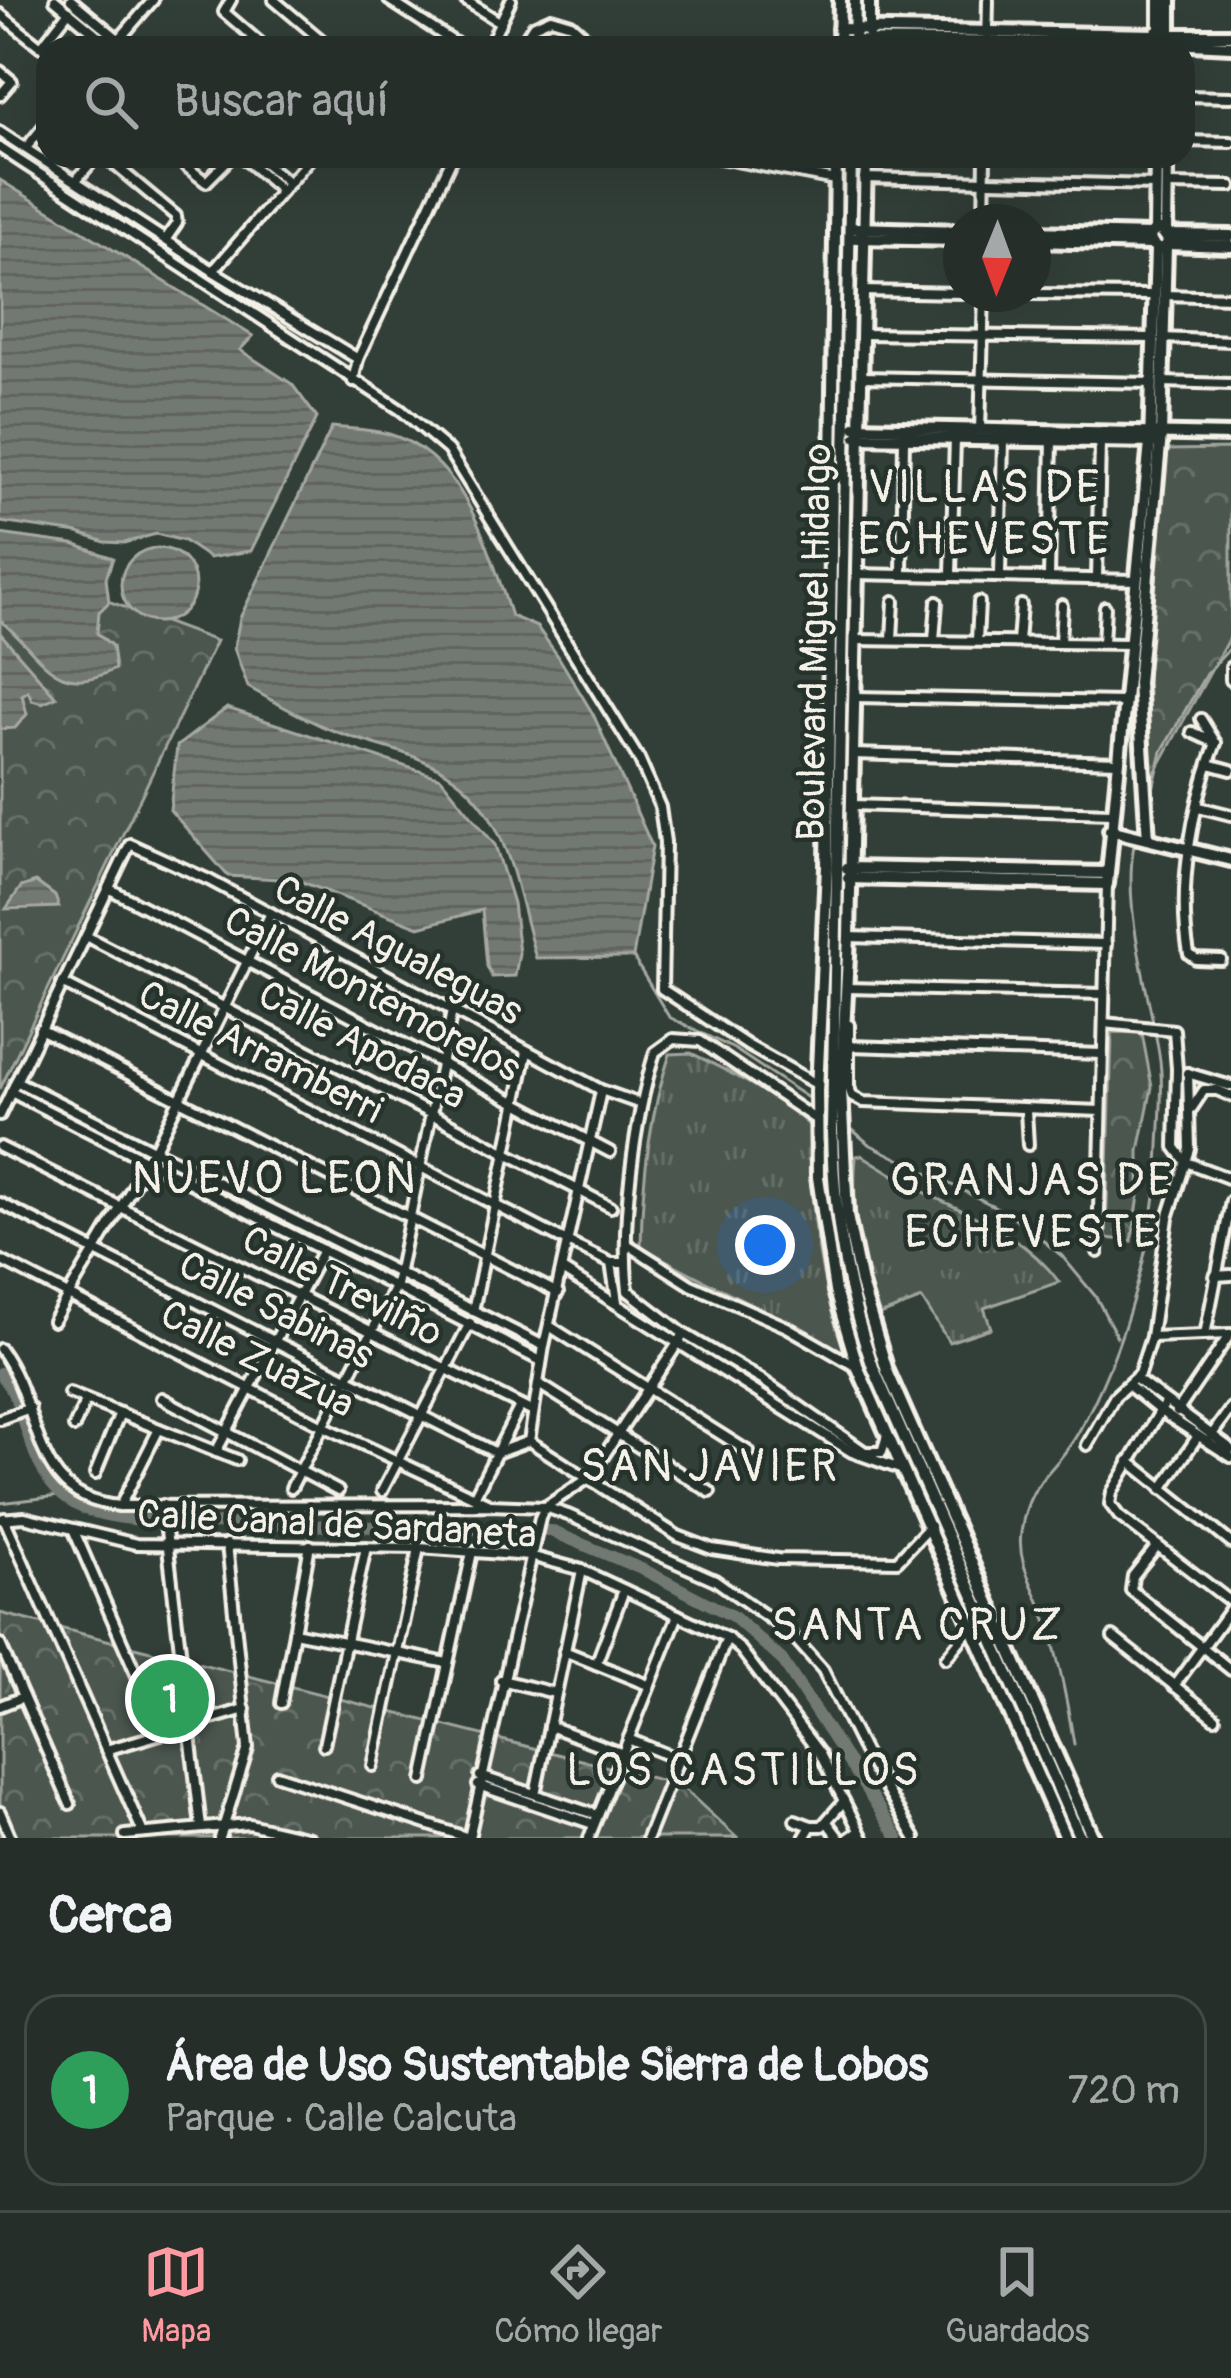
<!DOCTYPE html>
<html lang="es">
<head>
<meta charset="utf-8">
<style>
  :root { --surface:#262e2a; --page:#2e3632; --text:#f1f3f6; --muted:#a4a8a8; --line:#424a47; --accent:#ff9aa2 }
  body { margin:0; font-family:Pangolin,sans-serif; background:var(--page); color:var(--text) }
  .compass { position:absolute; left:943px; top:204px; width:108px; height:108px; border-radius:50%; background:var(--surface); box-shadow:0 12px 48px #0002; rotate:181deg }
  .you { position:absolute; left:765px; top:1245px; width:42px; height:42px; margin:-30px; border:9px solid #fff; border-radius:50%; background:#1a73e8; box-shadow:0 0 0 18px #1a73e833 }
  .badge { display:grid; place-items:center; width:78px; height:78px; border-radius:50%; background:var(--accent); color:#fff; font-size:39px; font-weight:700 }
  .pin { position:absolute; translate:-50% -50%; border:6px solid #fff; box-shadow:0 3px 12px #0006 }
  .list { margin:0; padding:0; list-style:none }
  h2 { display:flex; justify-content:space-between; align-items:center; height:156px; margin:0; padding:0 48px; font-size:51px }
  h2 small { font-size:39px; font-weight:400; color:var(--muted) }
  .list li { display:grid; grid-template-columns:78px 1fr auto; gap:36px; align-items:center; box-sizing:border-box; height:192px; margin:0 24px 24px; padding:0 24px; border:3px solid var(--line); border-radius:36px }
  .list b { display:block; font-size:45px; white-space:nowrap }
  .list p { margin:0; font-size:39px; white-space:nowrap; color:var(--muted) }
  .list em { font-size:39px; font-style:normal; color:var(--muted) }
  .icon { flex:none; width:66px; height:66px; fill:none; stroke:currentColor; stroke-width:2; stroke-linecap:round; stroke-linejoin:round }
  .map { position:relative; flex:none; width:1231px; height:1838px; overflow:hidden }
  .search { position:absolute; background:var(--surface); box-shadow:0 12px 48px #0002; left:36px; right:36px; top:36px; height:132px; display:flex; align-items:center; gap:30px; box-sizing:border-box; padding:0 42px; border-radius:36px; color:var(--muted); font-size:45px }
  .sheet { height:372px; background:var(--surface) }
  nav { display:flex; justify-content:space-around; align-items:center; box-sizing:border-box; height:168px; border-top:3px solid var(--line); background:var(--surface); font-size:33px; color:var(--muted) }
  nav a { display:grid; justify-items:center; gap:6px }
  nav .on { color:var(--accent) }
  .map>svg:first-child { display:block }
  .grass { fill:url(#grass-tufts); stroke:#a0a49c; stroke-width:3 }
  .park { fill:url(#park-crowns); stroke:#a0a49c; stroke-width:3 }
  .water { fill:url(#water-rules); stroke:#a6a9a1; stroke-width:3 }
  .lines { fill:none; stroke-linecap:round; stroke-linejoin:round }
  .stream { stroke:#a6a9a1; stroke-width:3 }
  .river { stroke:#727972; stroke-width:12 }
  .street-casing { stroke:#f4f1e8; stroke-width:16 }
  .secondary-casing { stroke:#f4f1e8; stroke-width:20 }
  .street { stroke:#26332d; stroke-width:8 }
  .secondary { stroke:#26332d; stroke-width:10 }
  .labels { text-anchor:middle; stroke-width:9; stroke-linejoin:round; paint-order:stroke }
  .street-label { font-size:39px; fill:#f4f1e8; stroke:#26332d }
  .quarter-label { font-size:45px; letter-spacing:3px; fill:#f4f1e8; stroke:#26332d }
</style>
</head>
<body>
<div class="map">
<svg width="1231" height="1838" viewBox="0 0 1231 1838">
  <defs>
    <pattern id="grass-tufts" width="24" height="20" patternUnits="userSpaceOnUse" patternTransform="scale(3)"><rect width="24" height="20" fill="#4c564f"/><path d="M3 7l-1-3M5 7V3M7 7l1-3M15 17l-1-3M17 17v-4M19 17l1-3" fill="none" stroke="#666f68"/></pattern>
    <pattern id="park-crowns" width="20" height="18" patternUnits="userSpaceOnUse" patternTransform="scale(3)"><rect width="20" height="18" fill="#4c564f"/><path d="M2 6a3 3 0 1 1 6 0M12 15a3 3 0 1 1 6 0" fill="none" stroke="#666f68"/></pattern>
    <pattern id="water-rules" width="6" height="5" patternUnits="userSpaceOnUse" patternTransform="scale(3)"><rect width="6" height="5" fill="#727972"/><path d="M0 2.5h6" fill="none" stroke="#60635e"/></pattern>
  </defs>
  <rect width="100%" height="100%" fill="#323e38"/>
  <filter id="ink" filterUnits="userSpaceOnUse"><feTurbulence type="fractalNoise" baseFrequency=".00833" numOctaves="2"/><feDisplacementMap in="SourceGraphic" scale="24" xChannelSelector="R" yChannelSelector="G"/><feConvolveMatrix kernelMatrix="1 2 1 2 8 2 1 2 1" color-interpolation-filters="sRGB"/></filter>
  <g filter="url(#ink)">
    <g class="grass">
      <path d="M691 1053C731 1073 780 1097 811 1127 809 1206 819 1282 846 1356 780 1314 708 1286 641 1246 642 1181 649 1116 670 1054Z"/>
      <path d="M862 1155C886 1170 910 1186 936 1198 982 1220 1027 1238 1059 1282L984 1308 991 1328 949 1342 922 1299 880 1315C860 1268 851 1207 856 1156Z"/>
    </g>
    <g class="park">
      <polygon points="1231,449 1231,634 1151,780 1146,645 1165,450"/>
      <polygon points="0,561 216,641 0,1089"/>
      <polygon points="1112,1032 1142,1033 1152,1087 1139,1151 1139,1196 1132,1241 1106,1238"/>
      <polygon points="0,1613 680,1785 737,1838 0,1838"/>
    </g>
    <g class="water">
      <polygon points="0,180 253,336 240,350 292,384 317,418 251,551 209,558 184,541 156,534 124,543 105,542 78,533 0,522"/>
      <path d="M332 427C350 429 371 429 389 434 465 456 489 550 511 616L537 627 558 656 593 714 652 846 633 957 536 958C522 912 515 859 490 817 450 751 384 753 322 726 297 715 273 701 248 687L234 648 240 618Z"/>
      <path d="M0 534 73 544 113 558 106 578 109 602 99 612 97 633 112 646 115 669C55 700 42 655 0 620Z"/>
      <circle cx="158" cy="585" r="37"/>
      <polygon points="0,633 56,697 42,703 32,700 28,691 22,695 27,714 15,728 0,729"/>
      <polygon points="227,708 441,778 495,845 513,903 519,953 515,976 492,977 487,966 482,910 419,927 297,880 228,876 170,810 177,746"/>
      <polygon points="36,882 55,896 59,907 6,909 21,887"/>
    </g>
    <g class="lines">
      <g class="stream">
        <polyline points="1150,802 1162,751 1206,674 1231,647"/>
        <polyline points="633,957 669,1017 734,1049 811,1100"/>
        <polyline points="848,1126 869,1144 1010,1214 1062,1256 1096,1297 1117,1337"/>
        <polyline points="0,1503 59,1496"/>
        <path d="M1074 1744C1067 1701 1058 1651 1043 1611 1033 1585 1017 1562 1021 1533 1028 1478 1055 1474 1078 1433 1124 1351 1156 1239 1159 1146 1160 1116 1164 1084 1159 1054 1149 989 1114 884 1141 822"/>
      </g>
      <path class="river" d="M0 1373C18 1394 21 1415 30 1440 54 1513 91 1515 160 1522L551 1531 646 1571 734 1617 782 1660 898 1838"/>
      <g class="street-casing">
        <g id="street">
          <polyline points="55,0 113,48"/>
          <polyline points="71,0 129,48"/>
          <polyline points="231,0 224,12 266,48"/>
          <polyline points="274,0 331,48"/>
          <polyline points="389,0 463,48"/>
          <polyline points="465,0 501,23"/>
          <polyline points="0,14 41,47 69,11"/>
          <polyline points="116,43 153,0"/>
          <polyline points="189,48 196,48"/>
          <polyline points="488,48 511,0"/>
          <polyline points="519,48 533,26 551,18 571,24 598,48"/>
          <polyline points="987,48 988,0"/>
          <polyline points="0,71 12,81 0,95"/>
          <polyline points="1183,96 1231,97"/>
          <polyline points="0,132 213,271 358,359"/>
          <polyline points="1183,141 1231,142"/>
          <polyline points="0,148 401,410 448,450 639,759 660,807 665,842 662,989 747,1045 818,1085"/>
          <polyline points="26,148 48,121"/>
          <polyline points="104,156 176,216 177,223 166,239"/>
          <polyline points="173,156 206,182 232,156"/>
          <polyline points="241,156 282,191"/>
          <polyline points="256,156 289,183"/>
          <polyline points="709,156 835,180"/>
          <polyline points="864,178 1155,185"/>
          <polyline points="77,179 97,156"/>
          <polyline points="1167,185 1231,186"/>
          <polyline points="984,222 985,156"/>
          <polyline points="213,271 312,156"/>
          <polyline points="862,291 961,293"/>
          <polyline points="1033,294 1153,295"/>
          <polyline points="1164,295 1231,297"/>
          <polyline points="862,334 1153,338"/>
          <polyline points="1163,338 1231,341"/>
          <polyline points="861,377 1152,383"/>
          <polyline points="353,381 358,359 453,156"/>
          <polyline points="1162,382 1231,384"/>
          <polyline points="980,430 984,294"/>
          <polyline points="902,573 904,438"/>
          <polyline points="951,573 955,439"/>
          <polyline points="856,574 1137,580"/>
          <polyline points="1000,574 1003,440"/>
          <polyline points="1049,576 1052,441"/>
          <polyline points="1097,578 1100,442"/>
          <polyline points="892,639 894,601"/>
          <polyline points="855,640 1130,644"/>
          <polyline points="934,640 937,602"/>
          <polyline points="977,640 979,602"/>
          <polyline points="1018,642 1021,605"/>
          <polyline points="1060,642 1062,605"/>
          <polyline points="1103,643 1105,607"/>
          <polyline points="1231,667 1231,680"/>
          <polyline points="855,697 1124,702"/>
          <polyline points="1201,719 1214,740"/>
          <polyline points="1192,732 1216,743"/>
          <path d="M1216 743C1192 806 1177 887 1189 954L1196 959 1221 960"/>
          <polyline points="853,754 1118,762"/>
          <polyline points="1209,764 1231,770"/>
          <polyline points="852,805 1112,813"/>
          <polyline points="1199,807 1231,815"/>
          <polyline points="108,888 610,1152"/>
          <polyline points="86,936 611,1207"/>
          <polyline points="849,937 1106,944"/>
          <polyline points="62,983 567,1242 611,1263 626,1263"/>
          <polyline points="847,988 1104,994"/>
          <polyline points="1104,1023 1174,1030 1177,1069 1175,1147 1186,1162 1231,1179"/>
          <polyline points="849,1025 849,1087 852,1096 863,1102 1101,1111"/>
          <polyline points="40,1029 558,1293"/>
          <polyline points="850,1046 1102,1054"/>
          <polyline points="1187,1073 1231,1086"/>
          <polyline points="16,1081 544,1346"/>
          <polyline points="11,1092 541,1361"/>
          <polyline points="1192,1108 1204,1090 1217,1090 1231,1096"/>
          <polyline points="1026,1111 1028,1145"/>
          <polyline points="0,1115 130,844 209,880 601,1090 641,1104"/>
          <path d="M818 1121 700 1041 673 1039 655 1052C635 1117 620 1224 628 1291L684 1334 762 1380 865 1452H882L887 1436"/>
          <polyline points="0,1147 531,1411"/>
          <polyline points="0,1203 496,1453 529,1441"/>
          <polyline points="627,1244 691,1285 787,1327 857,1367"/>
          <polyline points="1098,1252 1107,884"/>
          <polyline points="0,1260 323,1426 487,1503"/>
          <polyline points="611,1263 617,1302"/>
          <polyline points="562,1270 852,1452 903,1470"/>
          <polyline points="1215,1276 1231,1275"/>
          <polyline points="473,1311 527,1052"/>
          <polyline points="53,1321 154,1151 271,913"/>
          <polyline points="551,1327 749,1452"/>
          <polyline points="1205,1335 1231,1201"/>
          <polyline points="1151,1337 1230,1334"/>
          <path d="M0 1349C45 1410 28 1499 120 1506L490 1505 545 1507 568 1515 715 1580 791 1634 823 1670 864 1752 915 1838"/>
          <polyline points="1136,1379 1231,1449"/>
          <polyline points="539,1384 710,1492"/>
          <polyline points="1128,1385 1160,1411 1231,1457"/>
          <polyline points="69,1393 237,1460"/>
          <polyline points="162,1398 338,1491"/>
          <polyline points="1165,1403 1112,1492 1110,1504 1119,1516 1231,1602"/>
          <polyline points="1177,1412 1230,1334"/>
          <polyline points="0,1419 30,1408"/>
          <polyline points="74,1427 86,1400"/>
          <polyline points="1211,1436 1231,1408"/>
          <polyline points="529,1441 678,1536 712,1549 778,1559 897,1561 930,1526"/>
          <polyline points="529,1441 544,1346 601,1091"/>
          <polyline points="1087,1445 1115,1396 1139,1374 1151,1337 1168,1218 1190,1149 1188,1073"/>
          <polyline points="216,1452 323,1250"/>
          <polyline points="1129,1461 1231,1543"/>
          <polyline points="95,1474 120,1413"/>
          <polyline points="291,1488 396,1285 452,1011"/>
          <polyline points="1162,1489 1198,1436"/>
          <polyline points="382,1491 470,1323"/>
          <polyline points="474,1497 520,1406"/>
          <polyline points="163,1505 201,1827"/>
          <polyline points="120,1506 159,1429"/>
          <polyline points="4,1518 143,1833"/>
          <polyline points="0,1519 24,1517 136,1544 419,1548 530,1556 582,1570 727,1638 741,1650 820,1754 863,1838"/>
          <polyline points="74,1531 162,1733"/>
          <polyline points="1157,1546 1133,1576 1131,1590 1231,1670"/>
          <polyline points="294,1632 447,1663"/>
          <polyline points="1113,1637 1215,1718"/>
          <polyline points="0,1644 70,1804"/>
          <polyline points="564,1651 648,1685"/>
          <polyline points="946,1658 971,1627"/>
          <polyline points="596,1664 624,1590"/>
          <polyline points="501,1680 555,1693"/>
          <polyline points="1174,1686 1231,1608"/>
          <polyline points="281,1703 310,1545"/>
          <polyline points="0,1706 23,1697"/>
          <polyline points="549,1726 623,1754"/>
          <polyline points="628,1739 678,1759"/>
          <polyline points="324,1745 366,1547"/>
          <polyline points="106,1750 245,1709"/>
          <polyline points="373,1766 419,1548"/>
          <polyline points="277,1775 469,1838"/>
          <polyline points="480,1776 597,1815"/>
          <polyline points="423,1780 472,1552"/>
          <polyline points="478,1785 593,1824"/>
          <polyline points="535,1794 582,1570"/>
          <polyline points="0,1812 11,1838"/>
          <polyline points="795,1820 811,1826 822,1826 844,1801"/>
          <polyline points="827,1822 839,1838"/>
          <polyline points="125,1835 249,1824 309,1838"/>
          <polyline points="220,1838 248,1748 227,1544"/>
          <polyline points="469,1838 540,1518 545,1507 589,1478 684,1334"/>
          <polyline points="589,1838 678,1615"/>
          <polyline points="647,1838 727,1638"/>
          <polyline points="804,1838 811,1826"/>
          <polyline points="849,1838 859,1831"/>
        </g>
      </g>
      <g class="secondary-casing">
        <g id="secondary">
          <polyline points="1170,0 1170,32"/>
          <polyline points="839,29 1154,35"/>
          <polyline points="1160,30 1160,0"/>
          <polyline points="869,33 869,0"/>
          <polyline points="1172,35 1231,35"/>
          <polyline points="839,41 1155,44"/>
          <polyline points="1154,42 1157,32 1168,31 1173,40 1166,48"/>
          <polyline points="1172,43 1231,46"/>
          <polyline points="839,48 840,0"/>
          <polyline points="854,48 855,0"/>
          <polyline points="836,156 827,867 817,1091 818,1177 835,1291 858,1368 1065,1838"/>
          <path d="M851 156 832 1129C833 1212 845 1288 873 1367L1080 1838"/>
          <polyline points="866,156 849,937 841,1089 847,1216 861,1284 887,1371 1093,1838"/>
          <polyline points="856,228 961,231"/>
          <polyline points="1155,230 1156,156"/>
          <polyline points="1033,232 1150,235"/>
          <polyline points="1166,233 1167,156"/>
          <polyline points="1168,235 1231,236"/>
          <polyline points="857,238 961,240"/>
          <polyline points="1033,241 1150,244"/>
          <polyline points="1168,244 1231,246"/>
          <polyline points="855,427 1231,435"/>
          <polyline points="857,437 1157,442"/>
          <polyline points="1110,830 1231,860"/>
          <polyline points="1148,839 1138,683 1161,434 1166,246"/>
          <polyline points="847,868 1107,873"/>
          <polyline points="848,878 1107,884 1150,443 1156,249 1149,237 1154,231 1161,230 1169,241 1164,248 1156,249"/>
        </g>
      </g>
      <use href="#street" class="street"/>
      <use href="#secondary" class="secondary"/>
    </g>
  </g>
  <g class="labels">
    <g class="street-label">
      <text transform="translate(813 642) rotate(-89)" y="14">Boulevard Miguel Hidalgo</text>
      <text transform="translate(399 949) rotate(28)" y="14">Calle Agualeguas</text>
      <text transform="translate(373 993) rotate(28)" y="14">Calle Montemorelos</text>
      <text transform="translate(363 1044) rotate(28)" y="14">Calle Apodaca</text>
      <text transform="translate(261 1051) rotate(27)" y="14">Calle Arramberri</text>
      <text transform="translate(343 1285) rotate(27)" y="14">Calle Trevilño</text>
      <text transform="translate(277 1309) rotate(27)" y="14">Calle Sabinas</text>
      <text transform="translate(258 1358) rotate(27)" y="14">Calle Zuazua</text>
      <text transform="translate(337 1523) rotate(3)" y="14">Calle Canal de Sardaneta</text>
    </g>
    <g class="quarter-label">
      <text x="985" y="502">VILLAS DE<tspan x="985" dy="52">ECHEVESTE</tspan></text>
      <text x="275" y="1193">NUEVO LEON</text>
      <text x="1032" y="1195">GRANJAS DE<tspan x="1032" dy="52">ECHEVESTE</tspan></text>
      <text x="710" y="1481">SAN JAVIER</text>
      <text x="918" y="1640">SANTA CRUZ</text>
      <text x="744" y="1785">LOS CASTILLOS</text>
    </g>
  </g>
</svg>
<svg class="compass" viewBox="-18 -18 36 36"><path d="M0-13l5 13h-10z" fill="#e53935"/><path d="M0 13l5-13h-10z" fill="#a4a8a8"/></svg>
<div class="you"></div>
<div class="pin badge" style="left:170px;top:1699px;background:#2e9e5b">1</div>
<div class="search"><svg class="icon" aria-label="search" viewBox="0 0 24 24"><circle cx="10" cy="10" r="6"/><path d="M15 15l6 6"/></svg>Buscar aquí</div>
</div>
<section class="sheet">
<h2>Cerca<small></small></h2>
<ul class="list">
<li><span class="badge" style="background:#2e9e5b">1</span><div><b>Área de Uso Sustentable Sierra de Lobos</b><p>Parque · Calle Calcuta</p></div><em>720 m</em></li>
</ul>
</section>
<nav>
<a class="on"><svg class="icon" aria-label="map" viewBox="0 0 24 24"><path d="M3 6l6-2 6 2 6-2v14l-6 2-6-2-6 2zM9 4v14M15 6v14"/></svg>Mapa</a>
<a><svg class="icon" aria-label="directions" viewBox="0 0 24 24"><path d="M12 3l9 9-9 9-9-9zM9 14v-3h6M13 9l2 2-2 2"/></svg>Cómo llegar</a>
<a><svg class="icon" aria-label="saved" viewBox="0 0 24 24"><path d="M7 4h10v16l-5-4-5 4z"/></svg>Guardados</a>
</nav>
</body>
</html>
